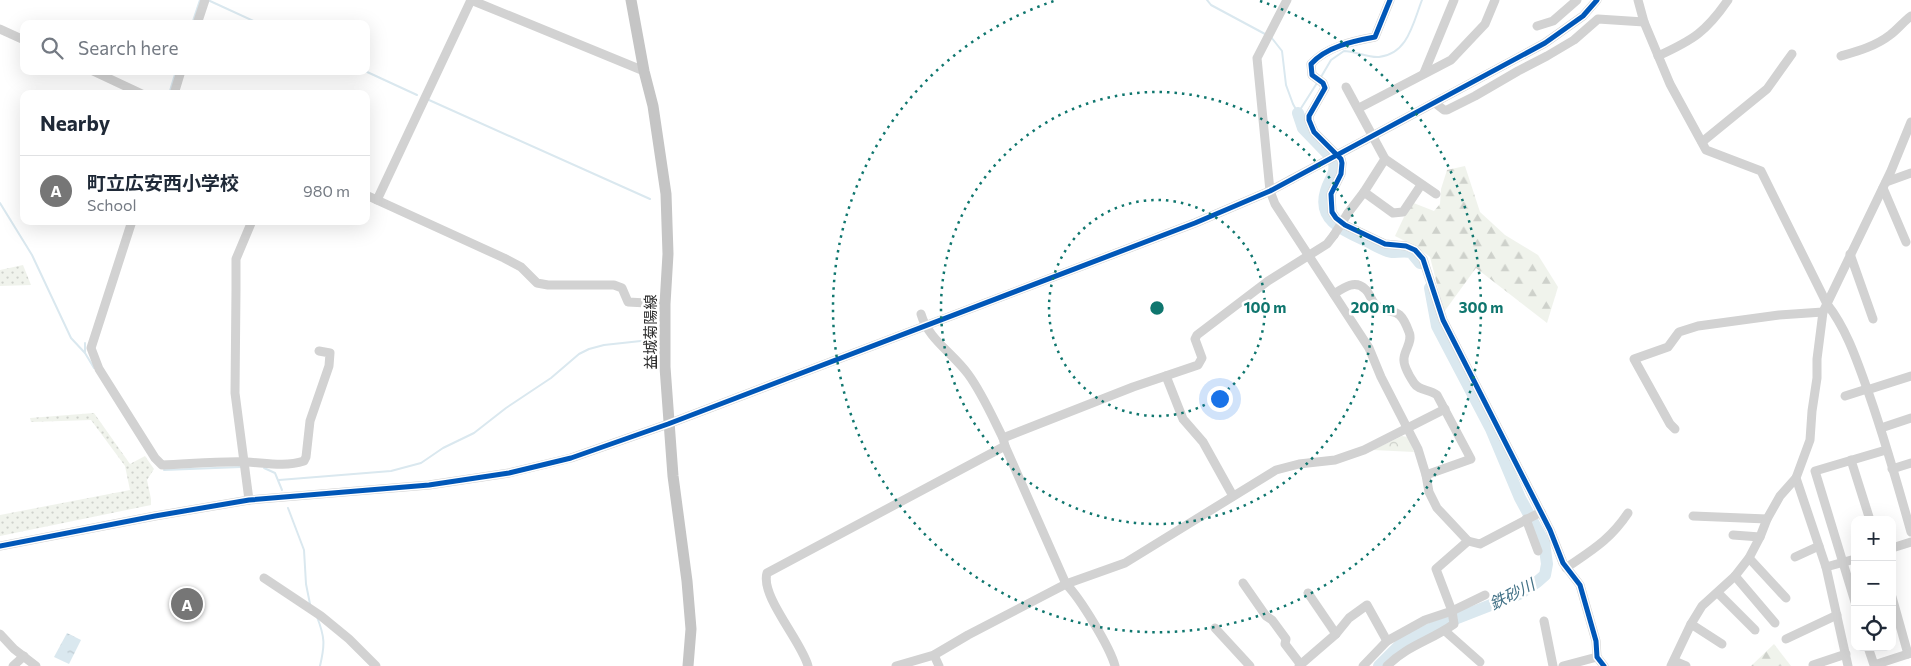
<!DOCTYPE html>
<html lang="en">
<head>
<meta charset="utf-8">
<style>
  :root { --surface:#fff; --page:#f6f6f7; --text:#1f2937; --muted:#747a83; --line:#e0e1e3; --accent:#767676 }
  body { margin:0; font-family:Commissioner,"Noto Sans JP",sans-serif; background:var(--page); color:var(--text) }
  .controls { position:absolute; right:15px; bottom:15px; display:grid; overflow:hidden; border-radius:10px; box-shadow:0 5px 20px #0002 }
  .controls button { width:45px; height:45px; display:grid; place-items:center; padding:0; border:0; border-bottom:1px solid var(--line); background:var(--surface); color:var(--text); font:25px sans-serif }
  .you { position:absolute; left:1219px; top:398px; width:18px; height:18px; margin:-12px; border:4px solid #fff; border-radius:50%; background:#1a73e8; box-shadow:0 0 0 8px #1a73e833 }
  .badge { display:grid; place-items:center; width:32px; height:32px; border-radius:50%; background:var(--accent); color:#fff; font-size:16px; font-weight:700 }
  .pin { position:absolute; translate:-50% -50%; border:2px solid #fff; box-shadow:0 1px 5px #0006 }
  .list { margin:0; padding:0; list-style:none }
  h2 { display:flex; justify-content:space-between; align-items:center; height:65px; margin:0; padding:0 20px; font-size:21px }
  h2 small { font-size:16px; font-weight:400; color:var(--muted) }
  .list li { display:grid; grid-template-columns:32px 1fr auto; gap:15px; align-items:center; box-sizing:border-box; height:70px; padding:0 20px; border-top:1px solid var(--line) }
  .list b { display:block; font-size:19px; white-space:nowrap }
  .list p { margin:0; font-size:16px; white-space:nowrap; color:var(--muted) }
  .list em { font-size:16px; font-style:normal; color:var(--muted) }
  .icon { flex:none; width:28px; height:28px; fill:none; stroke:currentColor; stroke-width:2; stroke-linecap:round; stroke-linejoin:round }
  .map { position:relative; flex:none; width:1911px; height:666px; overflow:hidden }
  .search { position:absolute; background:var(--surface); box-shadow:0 5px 20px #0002; left:20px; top:20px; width:350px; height:55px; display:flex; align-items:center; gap:12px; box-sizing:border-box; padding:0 18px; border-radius:10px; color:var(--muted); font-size:19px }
  .panel { position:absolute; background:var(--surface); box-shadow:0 5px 20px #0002; left:20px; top:90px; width:350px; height:135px; border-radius:10px }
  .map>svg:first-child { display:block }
  .grass { fill:url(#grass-dots) }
  .forest { fill:url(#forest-firs) }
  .park { fill:url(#park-crowns) }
  .water { fill:url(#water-ripples) }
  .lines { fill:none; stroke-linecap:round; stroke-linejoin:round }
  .stream { stroke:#dae8ef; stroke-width:2 }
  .river { stroke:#dae8ef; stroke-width:12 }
  .minor { stroke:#d2d2d2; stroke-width:9 }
  .major { stroke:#c5c5c5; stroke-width:11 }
  .minor-bridge { stroke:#d2d2d2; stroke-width:9 }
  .cycleway-casing { stroke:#fff; stroke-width:8 }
  .cycleway { stroke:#0057b8; stroke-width:5 }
  .ring { fill:none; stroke:#0f766e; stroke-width:2.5; stroke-dasharray:2.5 5 }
  .labels { text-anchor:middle; stroke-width:5; stroke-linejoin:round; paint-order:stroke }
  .street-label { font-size:15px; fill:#2d2d2d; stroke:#fff }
  .water-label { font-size:16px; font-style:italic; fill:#437287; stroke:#fff }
  .centre { fill:#0f766e; stroke:#fff; stroke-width:2.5 }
  .ring-label { font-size:15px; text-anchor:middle; font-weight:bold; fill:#0f766e; stroke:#fff; stroke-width:5; stroke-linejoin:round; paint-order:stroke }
</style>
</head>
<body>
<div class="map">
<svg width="1911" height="666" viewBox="0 0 1911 666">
  <defs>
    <pattern id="grass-dots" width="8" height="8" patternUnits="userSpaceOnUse" patternTransform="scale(1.25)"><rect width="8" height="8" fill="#f0f3ec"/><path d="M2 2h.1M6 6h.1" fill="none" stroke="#ced1cb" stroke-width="1.8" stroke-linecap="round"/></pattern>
    <pattern id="forest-firs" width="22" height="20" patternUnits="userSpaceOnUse" patternTransform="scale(1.25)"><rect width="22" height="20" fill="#f0f3ec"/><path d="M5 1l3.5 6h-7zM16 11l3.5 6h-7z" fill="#ced1cb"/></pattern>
    <pattern id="park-crowns" width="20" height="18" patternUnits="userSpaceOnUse" patternTransform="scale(1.25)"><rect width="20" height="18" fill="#f0f3ec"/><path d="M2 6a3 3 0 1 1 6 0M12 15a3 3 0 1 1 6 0" fill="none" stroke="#ced1cb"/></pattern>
    <pattern id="water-ripples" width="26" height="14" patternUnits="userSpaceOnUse" patternTransform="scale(1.25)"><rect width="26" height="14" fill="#dae8ef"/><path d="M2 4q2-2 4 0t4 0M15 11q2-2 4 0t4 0" fill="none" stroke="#bbc7cd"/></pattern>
  </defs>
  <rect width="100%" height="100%" fill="#fff"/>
  <g class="grass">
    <polygon points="23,265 31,285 0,286 0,270"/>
    <polygon points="94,413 130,464 145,456 154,469 147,480 151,499 151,505 0,536 0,515 130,490 125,466 91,420 31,422 30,418"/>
  </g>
  <g class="forest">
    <polygon points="1465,166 1480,212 1505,235 1538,255 1558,287 1547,323 1476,268 1444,312 1430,257 1417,247 1395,236 1411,202 1434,211 1440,204 1441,189 1447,170"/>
    <polygon points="1774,644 1791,666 1751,666"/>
  </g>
  <polygon class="park" points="1402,436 1408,437 1414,452 1373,450"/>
  <polygon class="water" points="67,633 81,640 69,664 54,657"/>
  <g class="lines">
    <g class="stream">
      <polyline points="1207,0 1211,5 1265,34"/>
      <polyline points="210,1 260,24"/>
      <polyline points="192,24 200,0"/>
      <polyline points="1271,37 1282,51 1286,85 1293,104 1298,113 1317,83"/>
      <polyline points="365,71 417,95"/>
      <path d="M1321 77 1331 60 1344 51C1355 51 1368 58 1379 57 1408 54 1413 23 1422 0"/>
      <polyline points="169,94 176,71"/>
      <polyline points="429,100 650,199"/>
      <polyline points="0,203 32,255 71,338 85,353 94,368"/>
      <polyline points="85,353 85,343"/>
      <polyline points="264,468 275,473 282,490"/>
      <polyline points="164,470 241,467"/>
      <polyline points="279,480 391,471 421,463 443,448 474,433 506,408 551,378 579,354 589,349 604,345 650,340"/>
      <polyline points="288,508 304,550 306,584 310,604"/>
      <path d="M317 617C325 637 325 645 320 666"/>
    </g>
    <g class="river">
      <path d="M1298 113 1303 128 1333 159C1338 173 1329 179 1326 191 1317 221 1345 231 1367 241 1374 245 1384 251 1392 252 1398 252 1404 251 1411 252L1420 263"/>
      <polyline points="1379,666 1403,642 1437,626 1519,594 1537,582 1545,575 1547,564 1544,542 1520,498 1491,429 1437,326 1430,288"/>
    </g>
    <g class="minor">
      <polyline points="471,0 644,71"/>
      <path d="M1287 0 1257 58 1270 191 1275 204 1369 348 1381 377 1418 449 1426 475 1429 492 1437 508 1468 541 1436 569 1452 611 1454 624C1430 641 1408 645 1387 666"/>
      <path d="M1390 0 1375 37C1353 41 1326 47 1311 64L1312 75 1323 83 1325 88 1309 116V120L1314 132 1341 159 1342 163 1341 174 1331 194 1332 212 1336 218 1345 225 1385 244 1406 246 1415 250 1423 259 1443 320 1550 530 1563 563 1580 585 1596 641 1597 657 1604 666"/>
      <path d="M1638 0 1644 22 1670 84 1706 150 1761 171 1827 304C1845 327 1855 355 1865 383 1883 432 1897 482 1911 532"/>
      <polyline points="197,24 205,0"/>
      <polyline points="1537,26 1553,21 1577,0"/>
      <polyline points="0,29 24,40"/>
      <path d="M1658 56C1693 40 1706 32 1728 0"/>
      <path d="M1841 56C1858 51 1876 46 1890 35 1898 29 1903 22 1911 16"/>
      <polyline points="93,71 142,94"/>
      <polyline points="1424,73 1454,0"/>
      <polyline points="1346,87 1385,159 1364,192 1348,213"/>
      <polyline points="174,94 181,71"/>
      <polyline points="1435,103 1444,110 1447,110 1475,96 1518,71 1547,56 1574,40 1598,19 1644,22"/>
      <polyline points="1359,108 1451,60 1485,24 1495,0"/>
      <polyline points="1365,140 1545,43 1583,16 1597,0"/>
      <polyline points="1702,142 1767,89 1792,54"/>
      <polyline points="1385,159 1436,194"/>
      <polyline points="1886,182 1911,173"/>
      <polyline points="1883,188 1906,242"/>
      <polyline points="1364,192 1393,213 1403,212 1421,185"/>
      <polyline points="366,195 504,258 521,267 537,283 548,285 614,285 622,288 628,302 665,304"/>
      <polyline points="377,200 471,0"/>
      <path d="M132 221 91 348 99 369 155 458 162 465C190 464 219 461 247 462 266 463 285 467 304 461L306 457 310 421 329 366 330 353 319 351"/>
      <polyline points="1850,254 1873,319"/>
      <path d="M1334 294C1343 288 1355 279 1365 289 1370 293 1371 301 1376 305 1392 318 1398 302 1409 332 1413 341 1405 349 1404 358 1403 365 1410 377 1414 383 1419 391 1429 389 1437 395L1471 459 1426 475"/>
      <path d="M921 314C928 339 953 353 968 374 982 393 992 416 1003 438L1005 446 1066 584C1080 598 1110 647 1115 666"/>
      <polyline points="1166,376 1183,419 1203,442 1233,496"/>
      <polyline points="1867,390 1911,376"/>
      <polyline points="1845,396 1867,389"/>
      <polyline points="1881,428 1911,418"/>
      <polyline points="1675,429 1670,424 1634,359 1668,347 1679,332 1698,326 1779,315 1823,312"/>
      <polyline points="1003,438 1133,387 1198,365 1202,358 1195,339 1197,335 1268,281 1327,244 1334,235"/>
      <polyline points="1851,460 1870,520"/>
      <polyline points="1892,469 1911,463"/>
      <polyline points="1796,478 1826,567 1848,666"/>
      <polyline points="249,500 235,393 236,289 236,259 252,221"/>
      <polyline points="1693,516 1767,519"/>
      <polyline points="1526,519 1538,551"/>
      <polyline points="1733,535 1760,537"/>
      <polyline points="1468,541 1480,544 1541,512"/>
      <polyline points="0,546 155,516 249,500 429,485 509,473 571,458 668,424 1195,223 1270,191 1292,179"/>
      <polyline points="1892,548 1911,542"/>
      <polyline points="1795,557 1819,546"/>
      <polyline points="1749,558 1786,598"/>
      <polyline points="1826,567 1855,559"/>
      <path d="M1566 568C1592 550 1610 540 1628 513"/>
      <polyline points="1735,576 1775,623"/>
      <polyline points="264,578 321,616 349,639 376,666"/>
      <polyline points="1243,583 1266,616 1272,620 1286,639 1285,644 1301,665"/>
      <polyline points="1308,593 1336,634"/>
      <polyline points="1718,593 1755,630"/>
      <polyline points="1892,597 1908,654"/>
      <polyline points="1855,602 1815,471 1886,450"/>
      <polyline points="1544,621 1553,666"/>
      <polyline points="1691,624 1722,644"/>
      <polyline points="1215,628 1250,666"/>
      <polyline points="1445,631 1480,662"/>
      <polyline points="0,634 14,649 36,666"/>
      <polyline points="1786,639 1837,615"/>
      <polyline points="1868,647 1874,665 1911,653"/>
      <polyline points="934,655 939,666"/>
      <polyline points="1674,661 1686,666"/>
      <polyline points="1813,665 1846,654"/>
      <polyline points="13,666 24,656"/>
      <path d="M808 666C802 642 760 596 767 573L1005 446"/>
      <polyline points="896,666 934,655 968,635 1066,584 1125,563 1276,470 1299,464 1335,460 1364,450 1445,409"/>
      <polyline points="1299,666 1336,634 1349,618 1367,605 1387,641"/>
      <polyline points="1363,666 1387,641 1425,620 1452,611 1485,595"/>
      <polyline points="1563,666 1597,657"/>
      <polyline points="1671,666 1691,624 1702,606 1735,576 1749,558 1760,537 1767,519 1780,496 1796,478 1810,440 1812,411 1817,378 1817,359 1823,312 1891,171 1911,122"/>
    </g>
    <polyline class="major" points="631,0 644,71 653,106 666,194 668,254 665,304 665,367 673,476 687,581 691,629 688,666"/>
    <g class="minor-bridge">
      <polyline points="1292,179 1365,140"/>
      <polyline points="1334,235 1348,213"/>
    </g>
    <g class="cycleway-casing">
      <g id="cycleway">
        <path d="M1390 0 1375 37C1353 41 1326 47 1311 64L1312 75 1323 83 1325 88 1309 116V120L1314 132 1341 159 1342 163 1341 174 1331 194 1332 212 1336 218 1345 225 1385 244 1406 246 1415 250 1423 259 1443 320 1550 530 1563 563 1580 585 1596 641 1597 657 1604 666"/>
        <polyline points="0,546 155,516 249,500 429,485 509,473 571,458 668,424 1195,223 1270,191 1545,43 1583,16 1597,0"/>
      </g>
    </g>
    <use href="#cycleway" class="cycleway"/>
  </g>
  <g class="ring">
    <circle cx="1157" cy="308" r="108"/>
    <circle cx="1157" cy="308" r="216"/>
    <path d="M1260 1A324 324 0 1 1 1054 1"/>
  </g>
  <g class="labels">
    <g class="street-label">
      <text transform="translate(651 332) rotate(-90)" y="5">益城菊陽線</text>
    </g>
    <g class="water-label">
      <text transform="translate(1512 594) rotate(-27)" y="6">鉄砂川</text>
    </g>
  </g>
  <circle cx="1157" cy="308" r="8" class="centre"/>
  <g class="ring-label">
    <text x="1265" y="313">100 m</text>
    <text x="1373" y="313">200 m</text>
    <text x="1481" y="313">300 m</text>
  </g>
</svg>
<div class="controls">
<button>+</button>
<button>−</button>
<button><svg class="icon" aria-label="locate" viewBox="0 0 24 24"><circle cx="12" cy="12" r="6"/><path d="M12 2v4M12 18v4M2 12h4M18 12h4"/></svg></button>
</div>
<div class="you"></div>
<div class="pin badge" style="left:187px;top:604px">A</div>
<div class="search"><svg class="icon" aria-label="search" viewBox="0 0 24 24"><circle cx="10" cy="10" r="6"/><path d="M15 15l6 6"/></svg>Search here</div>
<section class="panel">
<h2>Nearby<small></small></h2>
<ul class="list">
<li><span class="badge">A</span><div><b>町立広安西小学校</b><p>School</p></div><em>980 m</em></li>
</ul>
</section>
</div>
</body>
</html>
